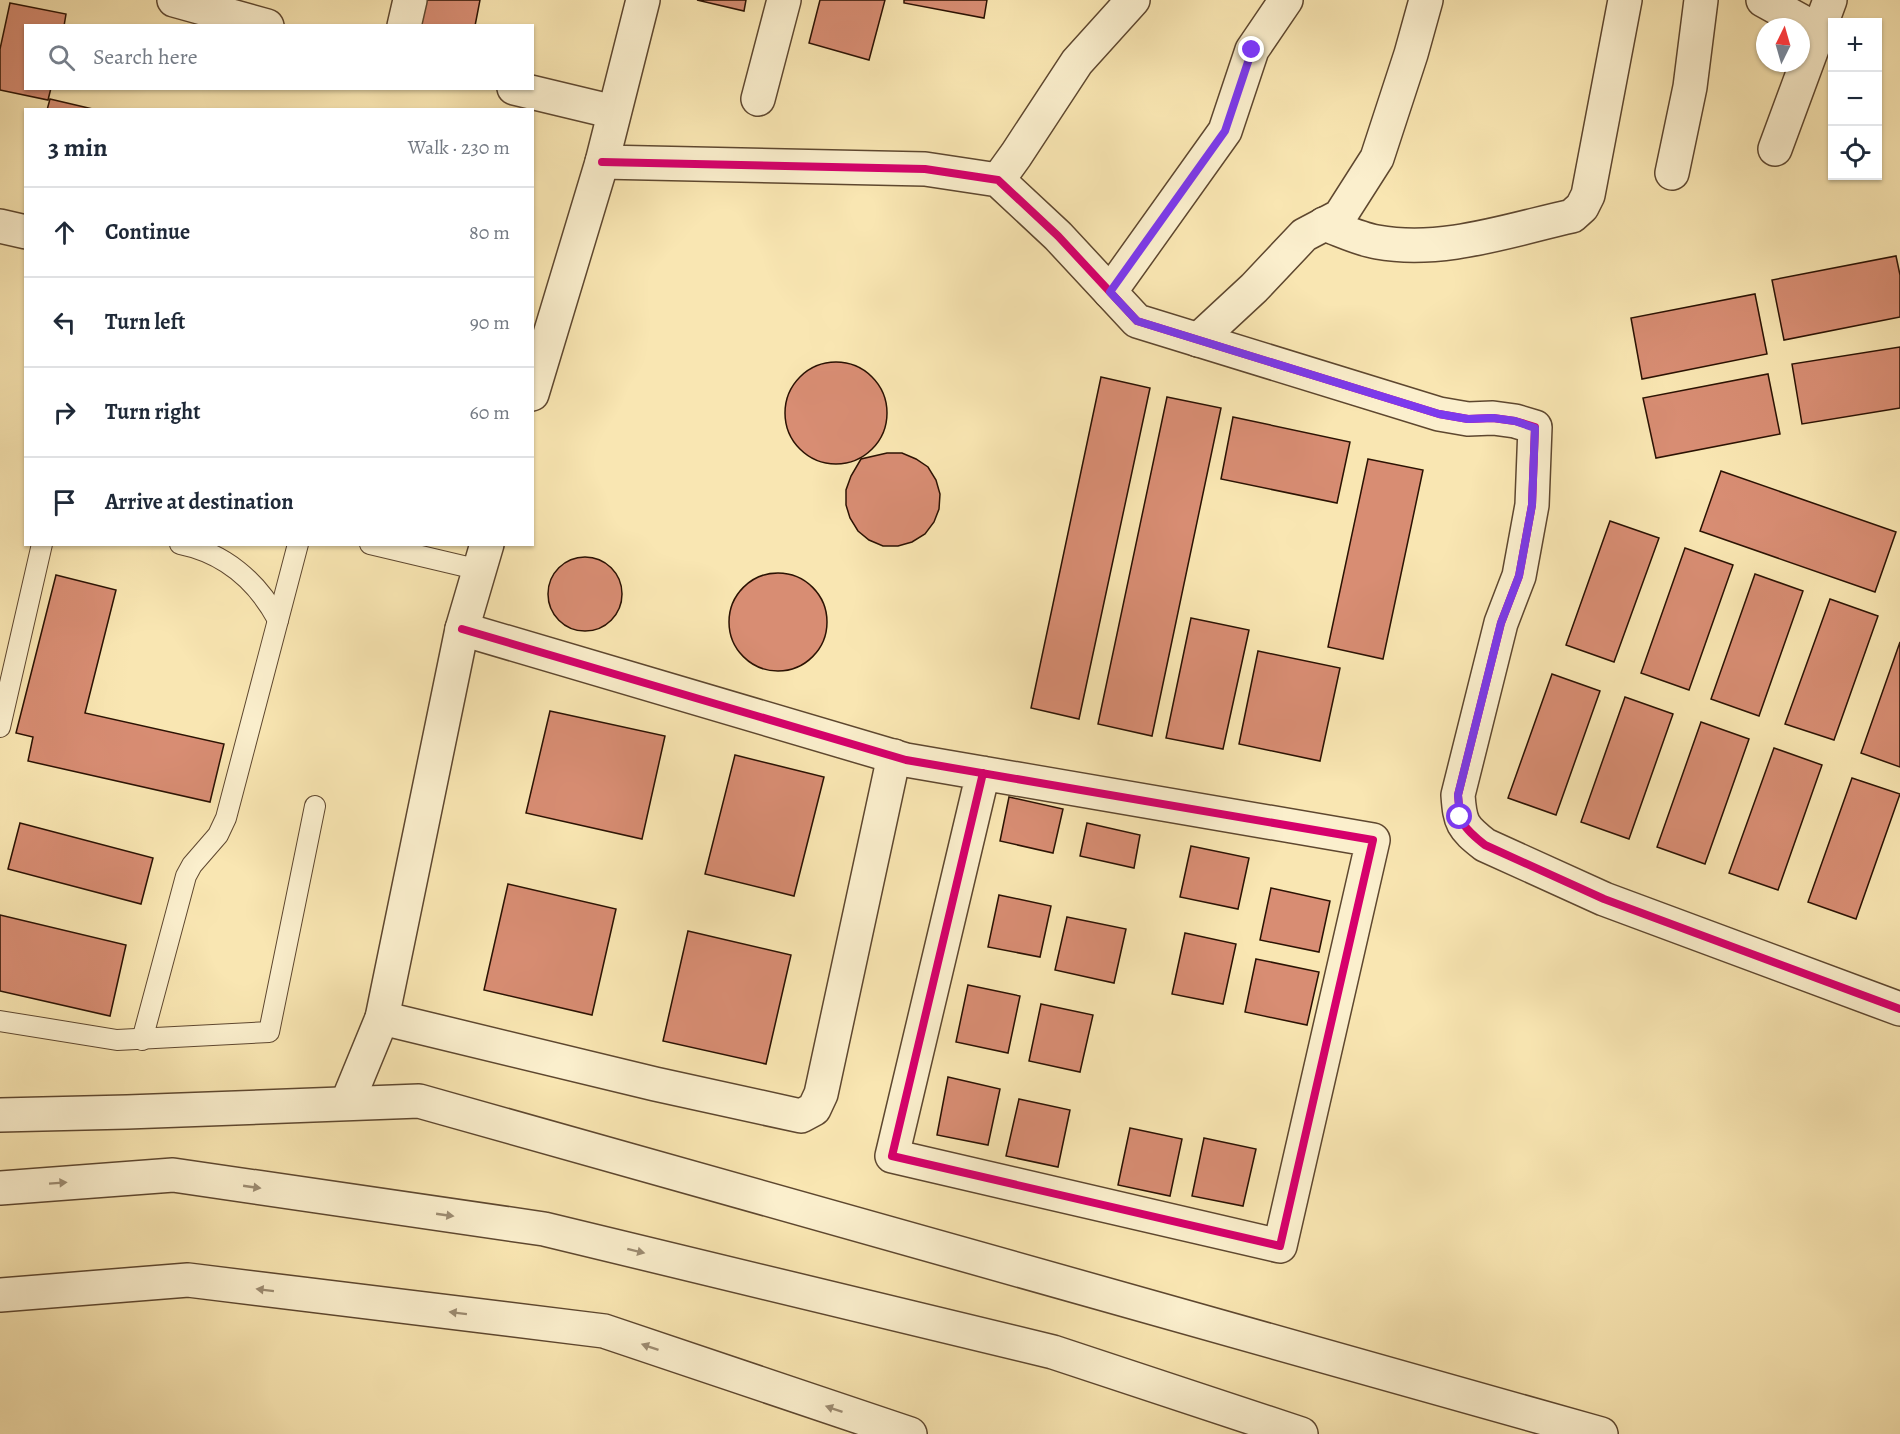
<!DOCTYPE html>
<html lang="en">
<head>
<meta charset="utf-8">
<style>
  :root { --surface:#fff; --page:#f6f6f7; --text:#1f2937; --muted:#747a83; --line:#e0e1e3 }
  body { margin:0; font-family:Alegreya,serif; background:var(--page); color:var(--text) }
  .controls { position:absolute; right:18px; top:18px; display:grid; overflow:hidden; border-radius:0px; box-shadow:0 2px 4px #0004 }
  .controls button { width:54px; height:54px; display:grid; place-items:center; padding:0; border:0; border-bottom:2px solid var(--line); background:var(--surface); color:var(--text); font:30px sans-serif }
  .compass { position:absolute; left:1756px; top:18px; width:54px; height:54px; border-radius:50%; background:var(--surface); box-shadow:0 2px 4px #0004; rotate:5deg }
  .stop { position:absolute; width:18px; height:18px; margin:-14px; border:4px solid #7c3aed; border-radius:50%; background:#fff }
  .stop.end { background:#7c3aed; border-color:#fff; box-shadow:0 2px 6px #0008 }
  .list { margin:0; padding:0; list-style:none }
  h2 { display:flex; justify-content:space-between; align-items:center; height:78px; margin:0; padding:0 24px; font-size:26px }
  h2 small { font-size:20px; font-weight:400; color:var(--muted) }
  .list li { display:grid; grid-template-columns:39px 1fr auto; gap:18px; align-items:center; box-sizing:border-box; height:90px; padding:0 24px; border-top:2px solid var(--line) }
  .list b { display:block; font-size:22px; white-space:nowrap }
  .list em { font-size:20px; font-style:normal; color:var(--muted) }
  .icon { flex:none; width:33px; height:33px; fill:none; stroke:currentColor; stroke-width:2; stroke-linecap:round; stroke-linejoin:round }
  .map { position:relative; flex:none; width:1900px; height:1434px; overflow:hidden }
  .search { position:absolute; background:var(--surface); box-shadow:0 2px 4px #0004; left:24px; top:24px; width:510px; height:66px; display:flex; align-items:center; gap:15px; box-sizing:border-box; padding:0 21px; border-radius:0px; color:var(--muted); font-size:22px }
  .panel { position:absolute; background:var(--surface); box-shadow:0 2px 4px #0004; left:24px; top:108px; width:510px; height:438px; border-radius:0px }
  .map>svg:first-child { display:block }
  .building { fill:#d88d73; stroke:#2b1203; stroke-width:1.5 }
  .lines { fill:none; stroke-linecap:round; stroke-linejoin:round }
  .service-casing { stroke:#5e472f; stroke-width:22 }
  .minor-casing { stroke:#5e472f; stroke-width:36 }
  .tertiary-casing { stroke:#5e472f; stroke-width:36 }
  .service { stroke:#fbefcd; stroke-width:20 }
  .minor { stroke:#fbefcd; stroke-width:33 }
  .tertiary { stroke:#fbefcd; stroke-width:33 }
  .cycleway-casing { stroke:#fbefcd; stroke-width:11 }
  .cycleway { stroke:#d6006c; stroke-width:8 }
  .oneway { fill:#9d8c72 }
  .route { stroke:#7c3aed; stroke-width:8 }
</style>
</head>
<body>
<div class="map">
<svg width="1900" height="1434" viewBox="0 0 1900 1434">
  <rect width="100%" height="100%" fill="#f9e6b2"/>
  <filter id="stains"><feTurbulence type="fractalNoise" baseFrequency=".00333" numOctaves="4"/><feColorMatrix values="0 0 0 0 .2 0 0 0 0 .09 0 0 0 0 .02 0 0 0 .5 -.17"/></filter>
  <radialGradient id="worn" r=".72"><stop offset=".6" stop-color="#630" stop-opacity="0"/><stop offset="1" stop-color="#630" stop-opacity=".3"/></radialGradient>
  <g class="building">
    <polygon points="423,0 480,0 475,26 417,26"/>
    <polygon points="697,0 746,0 744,11"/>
    <polygon points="820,0 885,0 869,60 809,43"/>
    <polygon points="904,0 987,0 984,18 904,3"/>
    <polygon points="10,3 66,14 64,26 26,26 26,88 51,88 48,100 0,90 0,49"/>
    <polygon points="50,99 97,110 47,110"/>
    <polygon points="1896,256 1900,275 1900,317 1784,340 1772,280"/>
    <polygon points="1755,294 1767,354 1642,379 1631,318"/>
    <polygon points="1900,347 1900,408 1802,424 1792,364"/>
    <circle cx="836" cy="413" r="51"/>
    <polygon points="1768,374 1780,434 1656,458 1643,398"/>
    <polygon points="1101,377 1150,388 1079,719 1031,708"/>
    <polygon points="1167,397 1221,408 1152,736 1098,724"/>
    <polygon points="1233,417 1350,442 1337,503 1221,479"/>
    <polygon points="887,453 902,453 916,459 928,467 936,480 940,494 939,509 934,522 925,534 912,542 898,546 883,546 869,540 858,531 850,518 846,505 846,490 851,476 861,459"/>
    <polygon points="1368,459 1423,470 1383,659 1328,647"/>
    <polygon points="1721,471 1896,532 1875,592 1700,531"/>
    <polygon points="1610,521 1659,538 1614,662 1566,645"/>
    <polygon points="1685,548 1733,565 1689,690 1641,673"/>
    <circle cx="585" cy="594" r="37"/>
    <circle cx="778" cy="622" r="49"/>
    <polygon points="1755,574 1803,591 1759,716 1711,699"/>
    <polygon points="56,575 116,590 85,713 224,744 210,802 28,761 33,737 16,733"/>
    <polygon points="1830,599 1878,616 1834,740 1785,724"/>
    <polygon points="1191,618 1249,630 1223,749 1166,738"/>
    <polygon points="1900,642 1900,767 1861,753"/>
    <polygon points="1258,651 1340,668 1320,761 1239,744"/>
    <polygon points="1552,674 1600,691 1556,815 1508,798"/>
    <polygon points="1625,697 1673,714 1629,839 1581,822"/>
    <polygon points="550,711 665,736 642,839 526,813"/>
    <polygon points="1701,722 1749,739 1705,864 1657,847"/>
    <polygon points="1774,748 1822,765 1778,890 1729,873"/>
    <polygon points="735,755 824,777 794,896 705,874"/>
    <polygon points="1852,778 1900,794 1856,919 1808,902"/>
    <polygon points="1009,797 1063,809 1053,853 1000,841"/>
    <polygon points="20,823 153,858 141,904 8,869"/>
    <polygon points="1087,823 1140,835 1134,868 1080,856"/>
    <polygon points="1191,846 1249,858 1238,909 1180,897"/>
    <polygon points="508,884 616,909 592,1015 484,990"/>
    <polygon points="1271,888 1330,901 1319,952 1260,940"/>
    <polygon points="999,895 1051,906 1040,957 988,947"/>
    <polygon points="0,915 126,945 110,1016 0,991"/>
    <polygon points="1067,917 1126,929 1114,983 1055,970"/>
    <polygon points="688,931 791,955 766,1064 663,1041"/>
    <polygon points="1185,933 1236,944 1223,1004 1172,994"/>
    <polygon points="1256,959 1319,972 1307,1025 1245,1012"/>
    <polygon points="968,985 1020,996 1008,1053 956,1042"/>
    <polygon points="1041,1004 1093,1015 1080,1072 1029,1061"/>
    <polygon points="948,1077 1000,1089 988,1145 937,1135"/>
    <polygon points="1019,1099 1070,1110 1058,1167 1006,1156"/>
    <polygon points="1130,1128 1182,1139 1170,1196 1118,1185"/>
    <polygon points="1204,1138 1256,1149 1243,1206 1192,1196"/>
  </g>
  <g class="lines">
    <g class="service-casing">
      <g id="service">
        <path d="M180 544C224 553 257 581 278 620"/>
        <polyline points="370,544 480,570"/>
        <polyline points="0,727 42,544"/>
        <polyline points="0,1021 117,1040 269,1032 315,806"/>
        <polyline points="142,1040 186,876 192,865 218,835 226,818 298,544"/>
      </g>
    </g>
    <g class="minor-casing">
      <g id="minor">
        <polyline points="174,0 267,26"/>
        <polyline points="1763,0 1819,31"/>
        <polyline points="404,26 410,0"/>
        <polyline points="514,88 614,112"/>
        <polyline points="758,99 784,0"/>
        <polyline points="1775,149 1830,0"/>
        <path d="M602 162 925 169 998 180 1058 236 1137 321 1439 414 1468 419 1493 418 1515 421 1535 427 1532 505 1519 576 1501 623 1458 795C1460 823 1462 827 1485 845L1604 899 1900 1009"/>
        <polyline points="1672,173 1690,87 1701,0"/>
        <polyline points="998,180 1016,155 1077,62 1133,0"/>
        <path d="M1324 224C1341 230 1359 239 1377 242 1442 254 1509 230 1572 216L1582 207 1588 195 1625 0"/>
        <polyline points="0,226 26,232"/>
        <polyline points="1110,292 1225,131 1252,50 1286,0"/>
        <polyline points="1198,340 1254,288 1304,235 1340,216 1377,158 1411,54 1426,0"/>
        <polyline points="532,394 602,162 643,0"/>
        <polyline points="487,544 462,629 382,1018 655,1084 801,1116 814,1109 821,1094 894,756"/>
        <polyline points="462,629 906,760 1373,840 1280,1246 892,1156 983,773"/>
        <polyline points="347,1103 382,1018"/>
        <polyline points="0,1115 127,1112 419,1101 1601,1434"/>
      </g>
    </g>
    <g class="tertiary-casing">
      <g id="tertiary">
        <polyline points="0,1188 173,1175 544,1229 1053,1352 1301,1434"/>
        <polyline points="0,1295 188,1280 604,1331 910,1434"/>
      </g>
    </g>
    <use href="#service" class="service"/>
    <use href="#minor" class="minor"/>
    <use href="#tertiary" class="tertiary"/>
    <g class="cycleway-casing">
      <g id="cycleway">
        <path d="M602 162 925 169 998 180 1058 236 1137 321 1439 414 1468 419 1493 418 1515 421 1535 427 1532 505 1519 576 1501 623 1458 795C1460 823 1462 827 1485 845L1604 899 1900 1009"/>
        <polyline points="462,629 906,760 1373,840 1280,1246 892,1156 983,773"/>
      </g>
    </g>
    <use href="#cycleway" class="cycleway"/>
  </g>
  <defs><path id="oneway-solid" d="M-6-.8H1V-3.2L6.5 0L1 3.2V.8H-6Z" transform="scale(1.5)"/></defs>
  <g class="oneway">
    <use href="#oneway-solid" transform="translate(58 1183) rotate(-4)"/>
    <use href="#oneway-solid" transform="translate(252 1187) rotate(8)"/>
    <use href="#oneway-solid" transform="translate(445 1215) rotate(8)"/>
    <use href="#oneway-solid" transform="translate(636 1251) rotate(14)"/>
    <use href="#oneway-solid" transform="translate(265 1290) rotate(-173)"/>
    <use href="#oneway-solid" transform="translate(458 1313) rotate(-173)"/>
    <use href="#oneway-solid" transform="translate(650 1347) rotate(-161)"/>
    <use href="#oneway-solid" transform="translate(834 1409) rotate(-161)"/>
  </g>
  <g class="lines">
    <polyline class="route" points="1252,50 1225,131 1110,292 1137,321 1439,414 1468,419 1493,418 1515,421 1535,428 1532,505 1519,576 1501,623 1458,795 1460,817"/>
  </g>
  <rect width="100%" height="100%" filter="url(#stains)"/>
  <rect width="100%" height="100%" fill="url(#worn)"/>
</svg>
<div class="controls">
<button>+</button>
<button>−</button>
<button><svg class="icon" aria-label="locate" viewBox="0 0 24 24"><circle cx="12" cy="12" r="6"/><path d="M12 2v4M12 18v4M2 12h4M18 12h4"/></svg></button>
</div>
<svg class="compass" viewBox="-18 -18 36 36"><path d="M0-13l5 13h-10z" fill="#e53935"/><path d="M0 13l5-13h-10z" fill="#747a83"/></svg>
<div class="stop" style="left:1460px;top:817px"></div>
<div class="stop end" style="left:1252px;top:50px"></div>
<div class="search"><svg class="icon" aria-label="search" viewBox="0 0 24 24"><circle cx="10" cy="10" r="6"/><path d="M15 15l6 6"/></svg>Search here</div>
<section class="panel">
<h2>3 min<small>Walk · 230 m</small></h2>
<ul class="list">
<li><svg class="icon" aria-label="ahead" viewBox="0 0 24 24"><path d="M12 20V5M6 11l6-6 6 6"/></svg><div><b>Continue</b></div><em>80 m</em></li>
<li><svg class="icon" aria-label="left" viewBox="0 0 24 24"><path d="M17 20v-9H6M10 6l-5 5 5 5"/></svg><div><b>Turn left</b></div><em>90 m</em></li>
<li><svg class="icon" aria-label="right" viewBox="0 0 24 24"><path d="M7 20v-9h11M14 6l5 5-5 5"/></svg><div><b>Turn right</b></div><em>60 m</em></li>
<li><svg class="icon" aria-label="arrive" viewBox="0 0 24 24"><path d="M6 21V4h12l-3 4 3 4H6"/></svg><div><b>Arrive at destination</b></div></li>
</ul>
</section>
</div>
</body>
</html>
